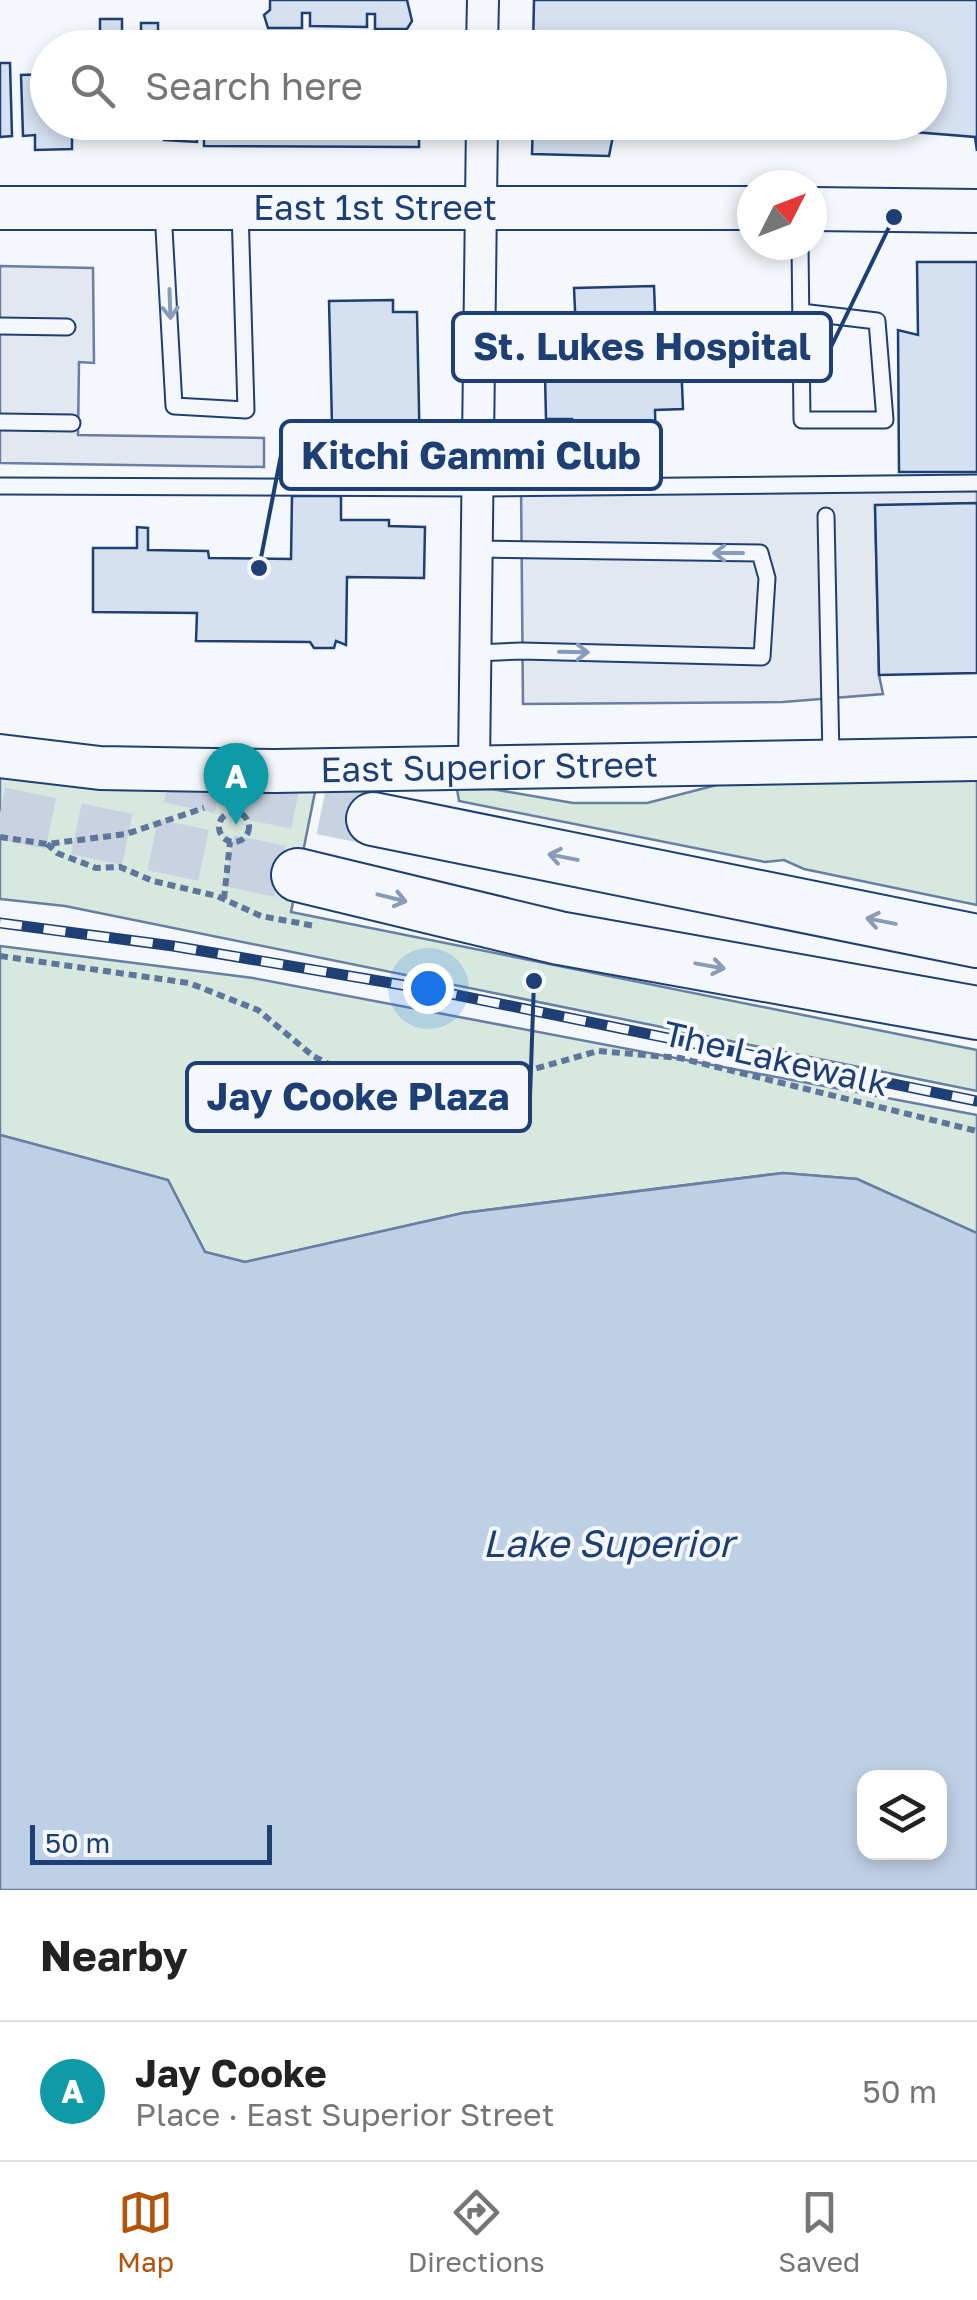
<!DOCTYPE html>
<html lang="en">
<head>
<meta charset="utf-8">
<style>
  :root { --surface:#fff; --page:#f6f6f6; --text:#222; --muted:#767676; --line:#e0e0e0; --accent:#b45309 }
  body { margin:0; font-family:"Golos Text",sans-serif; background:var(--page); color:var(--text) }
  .controls { position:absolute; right:30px; bottom:30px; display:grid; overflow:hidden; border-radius:20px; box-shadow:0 5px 15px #0003 }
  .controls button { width:90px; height:90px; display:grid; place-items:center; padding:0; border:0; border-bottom:2px solid var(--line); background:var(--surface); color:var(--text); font:50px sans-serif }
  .compass { position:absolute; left:737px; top:170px; width:90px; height:90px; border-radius:50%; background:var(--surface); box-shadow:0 5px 15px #0003; rotate:48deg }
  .scale { position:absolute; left:30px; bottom:25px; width:242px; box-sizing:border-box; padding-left:10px; border:5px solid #1d3f73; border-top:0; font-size:28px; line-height:35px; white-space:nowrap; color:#1d3f73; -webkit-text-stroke:8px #f4f7fb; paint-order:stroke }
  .you { position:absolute; left:428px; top:988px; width:35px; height:35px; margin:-25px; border:8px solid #fff; border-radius:50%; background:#1a73e8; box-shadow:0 0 0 15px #1a73e833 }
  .badge { display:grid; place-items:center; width:65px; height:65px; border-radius:50%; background:var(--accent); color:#fff; font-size:32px; font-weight:700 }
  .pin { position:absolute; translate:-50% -82px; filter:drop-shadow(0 2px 5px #0008) }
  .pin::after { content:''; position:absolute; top:52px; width:35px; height:30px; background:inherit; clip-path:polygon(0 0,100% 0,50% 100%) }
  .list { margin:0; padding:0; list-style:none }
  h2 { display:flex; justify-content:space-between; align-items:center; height:130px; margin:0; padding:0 40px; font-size:42px }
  h2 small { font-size:32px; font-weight:400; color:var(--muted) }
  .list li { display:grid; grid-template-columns:65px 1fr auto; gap:30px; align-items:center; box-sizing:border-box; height:140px; padding:0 40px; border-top:2px solid var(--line) }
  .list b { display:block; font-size:38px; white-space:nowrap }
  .list p { margin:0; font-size:32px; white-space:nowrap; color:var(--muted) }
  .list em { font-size:32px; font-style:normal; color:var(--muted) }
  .icon { flex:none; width:55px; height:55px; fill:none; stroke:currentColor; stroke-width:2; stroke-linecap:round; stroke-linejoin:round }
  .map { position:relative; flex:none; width:977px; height:1890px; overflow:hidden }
  .search { position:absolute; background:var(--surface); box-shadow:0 5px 15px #0003; left:30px; right:30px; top:30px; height:110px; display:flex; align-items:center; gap:25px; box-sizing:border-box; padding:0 35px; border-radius:55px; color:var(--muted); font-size:38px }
  .sheet { height:270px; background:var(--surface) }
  nav { display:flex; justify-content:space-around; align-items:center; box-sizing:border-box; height:140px; border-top:2px solid var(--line); background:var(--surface); font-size:28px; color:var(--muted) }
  nav a { display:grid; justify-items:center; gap:5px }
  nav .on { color:var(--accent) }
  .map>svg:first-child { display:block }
  .green { fill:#d7e8df; stroke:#687fa3; stroke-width:2.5 }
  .parking { fill:#e3e8f0; stroke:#687fa3; stroke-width:2.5 }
  .water { fill:#bed0e5; stroke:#687fa3; stroke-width:2.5; fill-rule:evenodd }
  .building { fill:#d5e0f0; stroke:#1d3f73; stroke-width:2.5 }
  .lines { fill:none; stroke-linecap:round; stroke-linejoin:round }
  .highway-tunnel { stroke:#c9d2e0; stroke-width:52; stroke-dasharray:52 26; stroke-linecap:butt }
  .lane-casing { stroke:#1d3f73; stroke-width:19 }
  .street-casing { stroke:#1d3f73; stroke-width:34 }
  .secondary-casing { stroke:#1d3f73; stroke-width:46 }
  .highway-casing { stroke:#1d3f73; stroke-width:56 }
  .path { stroke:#5e769c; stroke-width:6; stroke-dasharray:8 5; stroke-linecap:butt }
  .lane { stroke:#f4f7fb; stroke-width:15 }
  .street { stroke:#f4f7fb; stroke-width:30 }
  .secondary { stroke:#f4f7fb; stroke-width:42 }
  .highway { stroke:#f4f7fb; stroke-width:52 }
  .rail-casing { stroke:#1d3f73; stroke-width:11 }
  .rail { stroke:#f4f7fb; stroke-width:8; stroke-dasharray:22; stroke-linecap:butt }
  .oneway { stroke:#889bb7 }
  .labels { text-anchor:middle; stroke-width:8; stroke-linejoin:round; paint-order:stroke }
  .street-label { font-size:35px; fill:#1d3f73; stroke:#f4f7fb }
  .water-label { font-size:38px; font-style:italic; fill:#1d3f73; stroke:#f4f7fb }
  .leader { fill:none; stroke:#1d3f73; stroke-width:4 }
  .callout-dot { fill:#1d3f73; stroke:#f4f7fb; stroke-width:4 }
  .callout { fill:#f4f7fb; stroke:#1d3f73; stroke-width:4 }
  .callout-label { font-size:38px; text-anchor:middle; font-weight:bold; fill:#1d3f73 }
</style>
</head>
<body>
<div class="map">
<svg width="977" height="1890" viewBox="0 0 977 1890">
  <rect width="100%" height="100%" fill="#f4f7fb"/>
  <g class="green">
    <polygon points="0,775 317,782 291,912 977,1050 977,1091 65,906 0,899"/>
    <polygon points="736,780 977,780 977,905 804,869 784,860 765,862 459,801 457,789 492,789 573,803 647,803"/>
    <polygon points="0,946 253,978 977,1115 977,1233 857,1179 783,1173 463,1213 245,1262 205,1252 168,1180 0,1135"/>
  </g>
  <g class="parking">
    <polygon points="0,266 93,268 94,363 79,362 78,435 264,438 264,467 0,463"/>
    <polygon points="977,482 977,503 875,506 879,675 883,694 783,702 523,704 521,484"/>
  </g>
  <path class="water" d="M0 1135 168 1180 205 1252 245 1262 463 1213 783 1173 857 1179 977 1233V1890H0ZM864 1778H940V1852H864Z"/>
  <g class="building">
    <polygon points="270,0 407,0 412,21 407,29 375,29 375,14 367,14 367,27 310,26 310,13 302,13 302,28 268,28 264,15 270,10"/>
    <polygon points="534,0 977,0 977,151 975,137 864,128 724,128 613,136 609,156 532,154 533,122 930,122 930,48 533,48"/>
    <rect x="100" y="19" width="22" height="29"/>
    <rect x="141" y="23" width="17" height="25"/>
    <polygon points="204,40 240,40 242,47 419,48 204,48"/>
    <polygon points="0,63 10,63 12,136 0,137"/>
    <polygon points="48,74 48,122 84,122 84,135 72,135 72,149 35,150 35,135 23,136 21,75"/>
    <polygon points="103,122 160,122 160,135 103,134"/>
    <polygon points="165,122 197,122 197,142 164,140"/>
    <polygon points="204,122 419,122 419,147 204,146"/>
    <polygon points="917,262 977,262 977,472 899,472 898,330 918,335"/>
    <polygon points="654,286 656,337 680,336 683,409 655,410 656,452 573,454 572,419 546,419 544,332 576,331 574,288"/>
    <polygon points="393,300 393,312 417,312 420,457 302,459 301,425 332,424 329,301"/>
    <polygon points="292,496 341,496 341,520 389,520 389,526 425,527 424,578 347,577 346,645 336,641 334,648 314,648 310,642 196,641 197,613 93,612 93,548 137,548 137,527 148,528 148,550 208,551 209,558 291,559"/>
    <polygon points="977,503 977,673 879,675 875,505"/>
  </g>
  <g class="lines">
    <g class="highway-tunnel">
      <polyline points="169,777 373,819"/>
      <polyline points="0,813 298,875"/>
    </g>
    <g class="lane-casing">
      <g id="lane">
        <polyline points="163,211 174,406 246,410 240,210"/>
        <polyline points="800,245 802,420 885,420 877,321 801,312"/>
        <polyline points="0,326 67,327"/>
        <polyline points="0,422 72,423"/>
        <polyline points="0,486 479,488 977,483"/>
        <polyline points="826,516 831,757"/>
        <polyline points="476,653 522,651 762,657 767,578 760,553 478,549"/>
      </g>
    </g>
    <g class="street-casing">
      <g id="street">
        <polyline points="482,48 483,0"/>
        <polyline points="474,766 482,122"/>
      </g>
    </g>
    <g class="secondary-casing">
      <g id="secondary">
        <path id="s1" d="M0 208H752"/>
        <polyline points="812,209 977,211"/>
        <path id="s2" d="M0 756 100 768 275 771 977 759"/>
      </g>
    </g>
    <g class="highway-casing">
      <g id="highway">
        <polyline points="373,819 977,941"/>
        <polyline points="298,875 559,938 977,1013"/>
      </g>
    </g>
    <g class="path">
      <circle cx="234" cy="827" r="15"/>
      <polyline points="0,837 47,844 126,834 204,808"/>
      <polyline points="47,844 57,853 96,868 120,867 153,881 217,896 261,916 315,926"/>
      <polyline points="224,899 230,842"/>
      <polyline points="0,956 189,983 258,1010 313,1056 377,1089 441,1095 598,1051 680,1058 977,1131"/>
    </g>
    <use href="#lane" class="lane"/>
    <use href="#street" class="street"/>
    <use href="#secondary" class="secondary"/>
    <use href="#highway" class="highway"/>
    <g class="rail-casing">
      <polyline id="rail" points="0,923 173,946 432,990 977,1101"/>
    </g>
    <use href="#rail" class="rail"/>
  </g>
  <defs><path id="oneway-shaft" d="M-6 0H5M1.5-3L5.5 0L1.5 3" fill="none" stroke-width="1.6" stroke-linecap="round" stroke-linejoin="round" transform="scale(2.5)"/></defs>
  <g class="oneway">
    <use href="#oneway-shaft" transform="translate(170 304) rotate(88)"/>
    <use href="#oneway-shaft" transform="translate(728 553) rotate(-180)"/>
    <use href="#oneway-shaft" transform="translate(574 652) rotate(1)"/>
    <use href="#oneway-shaft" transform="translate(563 857) rotate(-169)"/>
    <use href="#oneway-shaft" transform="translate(392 898) rotate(14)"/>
    <use href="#oneway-shaft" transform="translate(881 921) rotate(-169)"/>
    <use href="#oneway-shaft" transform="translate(710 966) rotate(10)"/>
  </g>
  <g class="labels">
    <g class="street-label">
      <text dy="12" stroke="none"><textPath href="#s1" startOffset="375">East 1st Street</textPath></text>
      <text dy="12" stroke="none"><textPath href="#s2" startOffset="490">East Superior Street</textPath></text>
      <text transform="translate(776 1059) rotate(13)" y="12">The Lakewalk</text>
    </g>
    <g class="water-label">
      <text x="608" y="1557">Lake Superior</text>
    </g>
  </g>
  <path class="leader" d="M894 217L831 347M259 568L281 455M534 981L530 1097"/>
  <g class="callout-dot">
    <circle cx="894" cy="217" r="10"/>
    <circle cx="259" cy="568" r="10"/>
    <circle cx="534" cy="981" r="10"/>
  </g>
  <g class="callout">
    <rect x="453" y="313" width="378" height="68" rx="10"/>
    <rect x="281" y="421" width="380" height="68" rx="10"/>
    <rect x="187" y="1063" width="343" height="68" rx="10"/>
  </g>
  <g class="callout-label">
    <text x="642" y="360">St. Lukes Hospital</text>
    <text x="471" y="469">Kitchi Gammi Club</text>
    <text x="358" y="1110">Jay Cooke Plaza</text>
  </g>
</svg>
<div class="controls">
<button><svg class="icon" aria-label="layers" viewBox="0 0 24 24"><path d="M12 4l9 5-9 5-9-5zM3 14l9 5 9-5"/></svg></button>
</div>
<svg class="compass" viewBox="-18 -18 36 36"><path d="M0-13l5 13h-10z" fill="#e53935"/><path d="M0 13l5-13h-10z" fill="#767676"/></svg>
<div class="scale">50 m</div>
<div class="you"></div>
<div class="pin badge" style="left:236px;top:825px;background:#0f9aa8">A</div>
<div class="search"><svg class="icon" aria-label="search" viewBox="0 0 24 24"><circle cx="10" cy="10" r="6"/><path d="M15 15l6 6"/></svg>Search here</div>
</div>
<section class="sheet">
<h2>Nearby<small></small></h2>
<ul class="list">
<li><span class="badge" style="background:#0f9aa8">A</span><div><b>Jay Cooke</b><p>Place · East Superior Street</p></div><em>50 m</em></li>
</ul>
</section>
<nav>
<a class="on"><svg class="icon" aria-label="map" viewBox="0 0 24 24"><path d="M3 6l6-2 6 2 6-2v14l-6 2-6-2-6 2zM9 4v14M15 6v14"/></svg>Map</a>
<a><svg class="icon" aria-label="directions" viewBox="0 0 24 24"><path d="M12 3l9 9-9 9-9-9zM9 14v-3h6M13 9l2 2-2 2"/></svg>Directions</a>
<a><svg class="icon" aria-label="saved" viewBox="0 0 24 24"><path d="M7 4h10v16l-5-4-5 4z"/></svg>Saved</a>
</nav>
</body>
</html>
